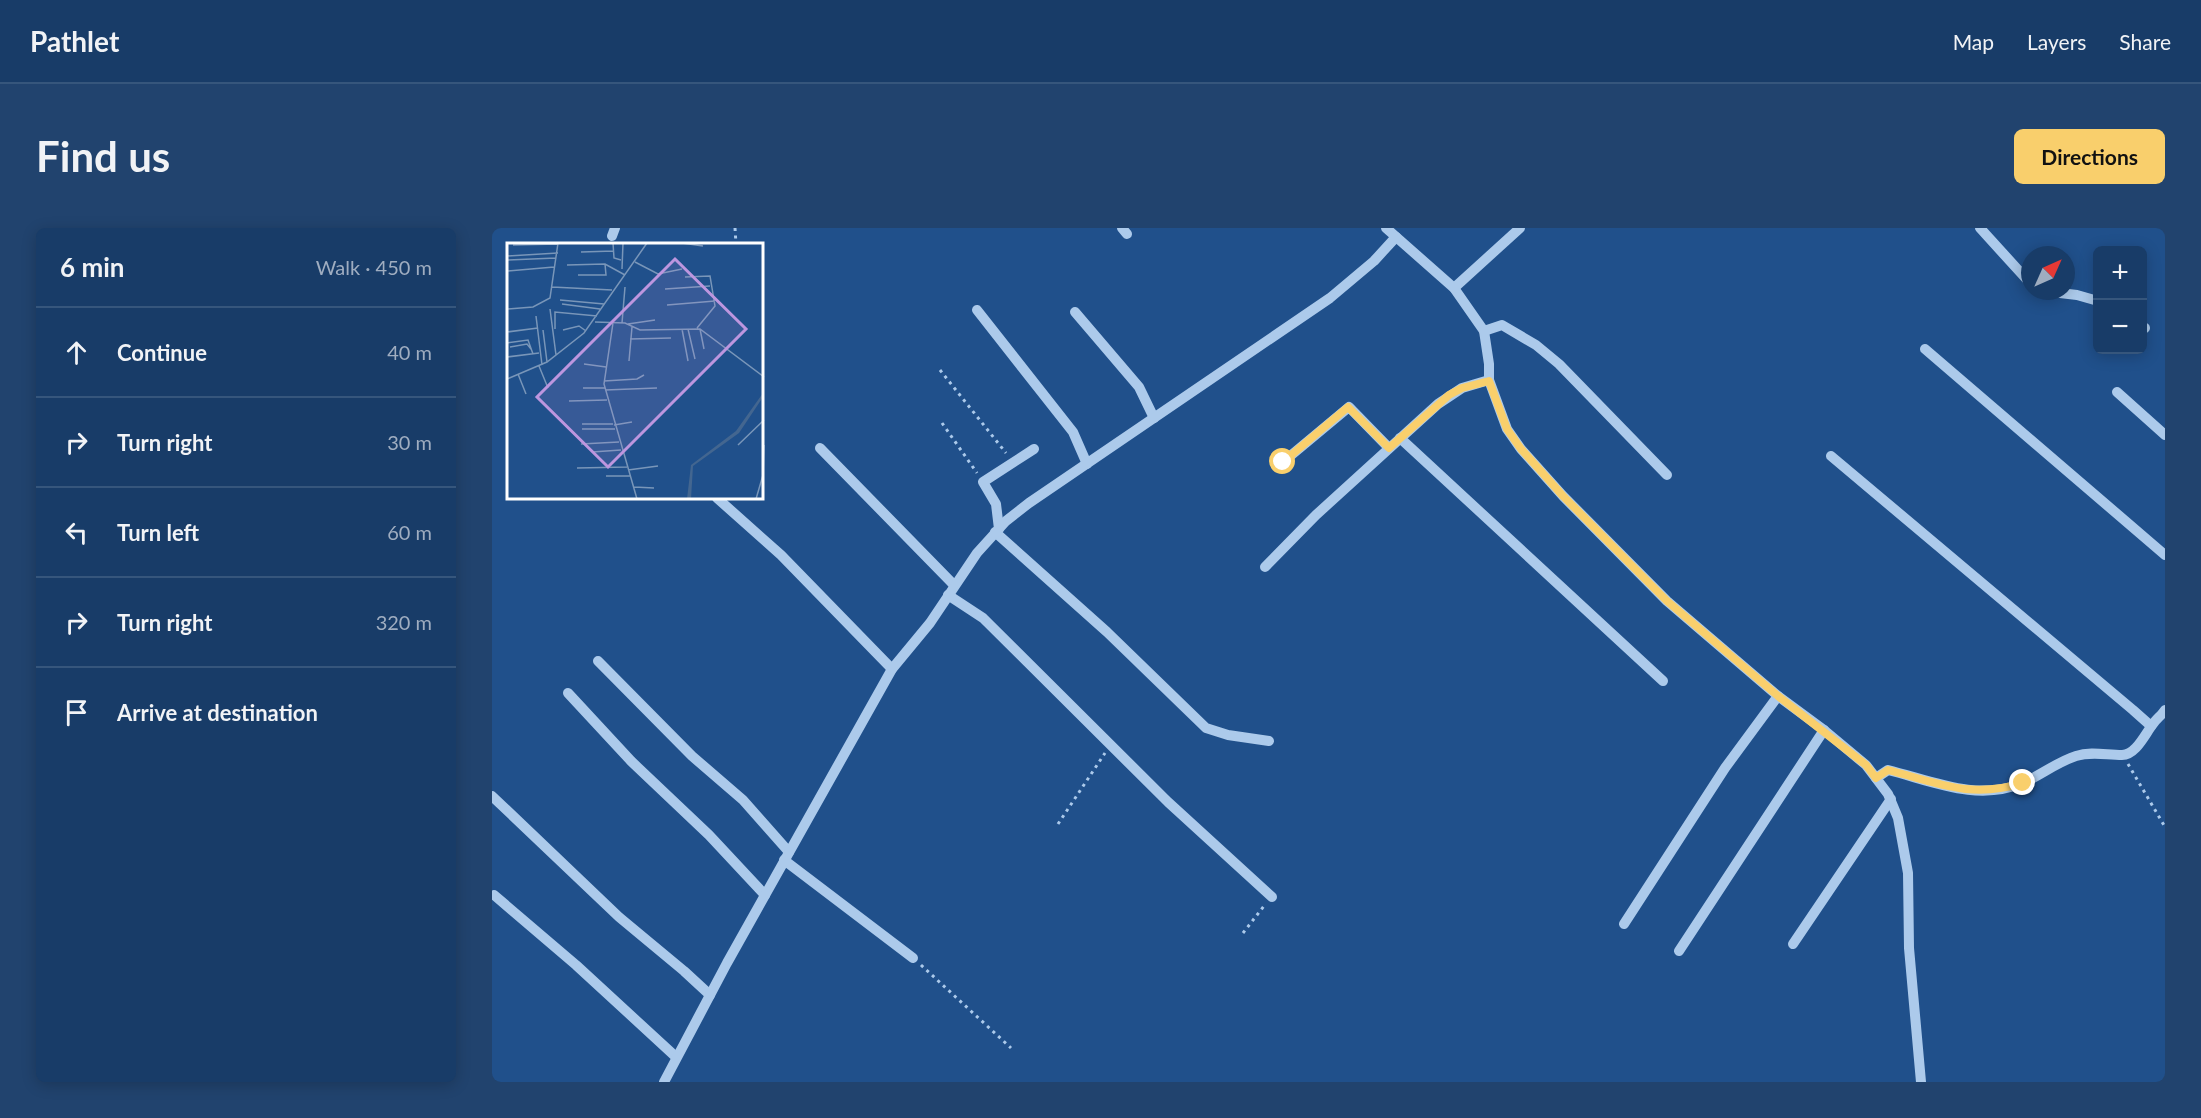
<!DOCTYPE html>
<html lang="en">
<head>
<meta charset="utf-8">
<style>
  :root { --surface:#183c68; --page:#21436e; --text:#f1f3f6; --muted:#9fadc0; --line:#36567c; --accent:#f9cf6c }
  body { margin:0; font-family:Lato,sans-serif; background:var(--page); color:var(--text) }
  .controls { position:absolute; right:18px; top:18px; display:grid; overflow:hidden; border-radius:9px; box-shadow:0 3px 15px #0003 }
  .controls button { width:54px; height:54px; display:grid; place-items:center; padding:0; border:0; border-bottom:2px solid var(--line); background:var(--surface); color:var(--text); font:30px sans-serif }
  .compass { position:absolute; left:1529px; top:18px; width:54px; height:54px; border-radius:50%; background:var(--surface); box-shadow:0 3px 15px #0003; rotate:45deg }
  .stop { position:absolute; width:18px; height:18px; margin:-14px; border:4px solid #f9cf6c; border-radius:50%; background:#fff }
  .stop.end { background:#f9cf6c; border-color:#fff; box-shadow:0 2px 6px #0008 }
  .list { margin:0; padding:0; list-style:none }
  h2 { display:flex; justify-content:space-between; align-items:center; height:78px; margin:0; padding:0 24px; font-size:26px }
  h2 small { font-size:20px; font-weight:400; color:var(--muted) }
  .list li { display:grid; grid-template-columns:39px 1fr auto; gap:18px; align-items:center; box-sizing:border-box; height:90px; padding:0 24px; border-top:2px solid var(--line) }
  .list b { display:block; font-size:22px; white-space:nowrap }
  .list em { font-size:20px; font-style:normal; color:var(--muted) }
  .icon { flex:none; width:33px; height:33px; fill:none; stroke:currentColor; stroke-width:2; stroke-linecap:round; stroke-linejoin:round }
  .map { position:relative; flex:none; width:1673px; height:854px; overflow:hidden; border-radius:9px }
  header { display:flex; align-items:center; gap:36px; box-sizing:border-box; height:84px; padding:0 30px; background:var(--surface); border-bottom:2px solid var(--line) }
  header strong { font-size:28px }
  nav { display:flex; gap:33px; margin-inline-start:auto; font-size:21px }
  .intro { display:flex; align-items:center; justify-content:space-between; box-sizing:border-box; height:144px; padding:0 36px }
  h1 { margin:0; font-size:42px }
  .button { padding:15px 27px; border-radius:9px; background:var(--accent); color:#111; font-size:21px; font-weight:700 }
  main { display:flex; gap:36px; padding:0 36px }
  aside { flex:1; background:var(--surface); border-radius:9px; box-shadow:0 3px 15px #0003 }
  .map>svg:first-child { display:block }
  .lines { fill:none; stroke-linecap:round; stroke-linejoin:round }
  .path { stroke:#accaeb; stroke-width:3; stroke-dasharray:3 4.5; stroke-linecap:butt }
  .minor { stroke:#accaeb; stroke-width:10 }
  .route { stroke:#f9cf6c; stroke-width:8 }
  .inset-road { fill:none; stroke:#7996b9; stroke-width:1.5 }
  .view { fill:#bd96df; fill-opacity:0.15; stroke:#bd96df; stroke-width:3 }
  .inset-edge { fill:none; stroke:#fff; stroke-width:3 }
</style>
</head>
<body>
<header>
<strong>Pathlet</strong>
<nav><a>Map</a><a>Layers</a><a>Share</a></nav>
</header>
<div class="intro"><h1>Find us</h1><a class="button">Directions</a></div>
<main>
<aside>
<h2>6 min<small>Walk · 450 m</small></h2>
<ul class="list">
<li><svg class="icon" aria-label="ahead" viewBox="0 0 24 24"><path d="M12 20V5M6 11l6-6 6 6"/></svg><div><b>Continue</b></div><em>40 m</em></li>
<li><svg class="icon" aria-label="right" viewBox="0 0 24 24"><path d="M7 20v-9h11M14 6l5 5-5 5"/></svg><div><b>Turn right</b></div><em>30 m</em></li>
<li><svg class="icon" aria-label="left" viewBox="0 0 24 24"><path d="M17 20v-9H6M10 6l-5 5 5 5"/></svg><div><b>Turn left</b></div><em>60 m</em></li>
<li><svg class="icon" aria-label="right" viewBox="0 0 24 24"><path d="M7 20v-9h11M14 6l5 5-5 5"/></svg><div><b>Turn right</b></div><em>320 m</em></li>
<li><svg class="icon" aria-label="arrive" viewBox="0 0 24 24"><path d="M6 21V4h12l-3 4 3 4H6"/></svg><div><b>Arrive at destination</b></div></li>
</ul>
</aside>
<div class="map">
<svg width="1673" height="854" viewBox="0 0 1673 854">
  <rect width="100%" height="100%" fill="#20508b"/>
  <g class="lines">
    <g class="path">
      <polyline points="243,0 244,16"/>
      <polyline points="448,142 514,225"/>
      <polyline points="450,195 485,245"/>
      <polyline points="1636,536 1673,599"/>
      <polyline points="566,596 613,525"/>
      <polyline points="751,705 772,678"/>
      <polyline points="429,737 519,820"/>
    </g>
    <g class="minor">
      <polyline points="630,0 635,6"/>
      <polyline points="894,0 962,60 992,103 997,136 997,152 1015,201 1029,221 1071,268 1175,373 1286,468 1332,502 1374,537 1396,566 1406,590 1416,645 1417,720 1429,854"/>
      <polyline points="1488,0 1538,55"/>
      <polyline points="120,8 123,0"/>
      <polyline points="962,60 1028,0"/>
      <polyline points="1551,63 1585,67 1606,73"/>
      <polyline points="485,82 581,204 595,236"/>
      <polyline points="583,84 647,159 662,190"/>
      <polyline points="1650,98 1653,100"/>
      <polyline points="992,103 1010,97 1044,117 1067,136 1175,247"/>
      <polyline points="1433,121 1673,327"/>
      <polyline points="1625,164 1673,207"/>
      <polyline points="908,210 1171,453"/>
      <polyline points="328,220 462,357"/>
      <polyline points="1339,228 1641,482 1659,498"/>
      <polyline points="791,234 857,179 897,220"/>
      <polyline points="225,270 289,327 400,441"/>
      <polyline points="507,301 504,276 491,254 542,221"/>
      <polyline points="503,304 615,404 714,500 736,507 777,513"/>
      <polyline points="773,339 824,287 946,176 970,160 997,152"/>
      <polyline points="456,367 491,390 676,574 780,669"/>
      <polyline points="106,433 200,528 251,572 297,624"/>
      <polyline points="76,465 139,533 217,607 273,667"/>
      <path d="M1384 550 1396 542C1440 553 1485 574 1531 555 1549 547 1565 534 1584 528 1599 523 1614 527 1630 527 1644 527 1653 506 1661 496 1664 491 1670 487 1673 482"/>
      <polyline points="0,568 127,689 192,743 218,767"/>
      <polyline points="292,632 421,730"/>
      <polyline points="2,667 84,737 184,829"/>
      <polyline points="1132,696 1233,540 1286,468"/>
      <polyline points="1301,716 1399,571"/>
      <polyline points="1187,723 1332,502"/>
      <polyline points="172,854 235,735 400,441 438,395 485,325 514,293 537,275 838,70 882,33 904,9"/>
    </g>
  </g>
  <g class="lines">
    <path class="route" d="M791 234 856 179 897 220 957 167 970 160 997 153 1015 201 1029 221 1071 268 1175 373 1286 468 1374 537 1384 550 1396 542C1446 555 1478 571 1531 555"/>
  </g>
  <g transform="translate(15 15)">
    <rect width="256" height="256" fill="#20508b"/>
    <path d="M256 150V154L232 190 186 223 184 256H180L184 222 229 188Z" fill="#436690"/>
    <path class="inset-road" d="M106 0 107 15 114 17M175 0 196 3M6 2 51 1M74 9 107 8M0 13 51 10M0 17 49 15M128 19 151 31 175 26M60 22 98 21 118 32M115 26 116 0M0 28 47 24M71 32H99L98 21M178 34 203 33 208 63 190 85M45 44 105 47M158 46 203 43M53 57 97 61M55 61 93 66M160 62 208 58M0 66 26 64 43 55 51 0M43 66 49 112M29 73 35 122M88 79 118 80 133 87 193 86 257 134M106 80 97 141 130 256M115 80 118 44M121 81 148 77M48 86V69L90 73M175 86 181 118M181 86 188 116M193 86 197 106M36 87 40 119M56 87 72 83 79 88M0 89 31 85M123 96 164 95M0 100 21 97 26 111M3 104 20 101 24 106M0 114 32 110M122 118 125 84M77 121 99 124M32 123 41 145M11 131 19 151M0 136 40 119 77 90 140 0M97 138 130 136 137 132M76 145H98M98 147 150 145M62 158 100 157M75 181H106M107 182 125 179M75 186H108M74 201 112 199M231 202 257 177M85 209 114 207M70 225 120 224M121 227 151 223M99 233H123M127 244 147 245M249 256 256 232 257 202"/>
    <path class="view" d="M168 16 239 86 101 224 30 154Z"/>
    <rect width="256" height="256" class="inset-edge"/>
  </g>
</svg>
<div class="controls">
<button>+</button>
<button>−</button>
</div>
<svg class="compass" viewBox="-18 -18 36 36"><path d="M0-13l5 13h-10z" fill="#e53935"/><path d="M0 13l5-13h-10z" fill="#9fadc0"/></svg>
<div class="stop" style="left:791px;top:234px"></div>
<div class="stop end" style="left:1531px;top:555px"></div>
</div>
</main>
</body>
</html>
